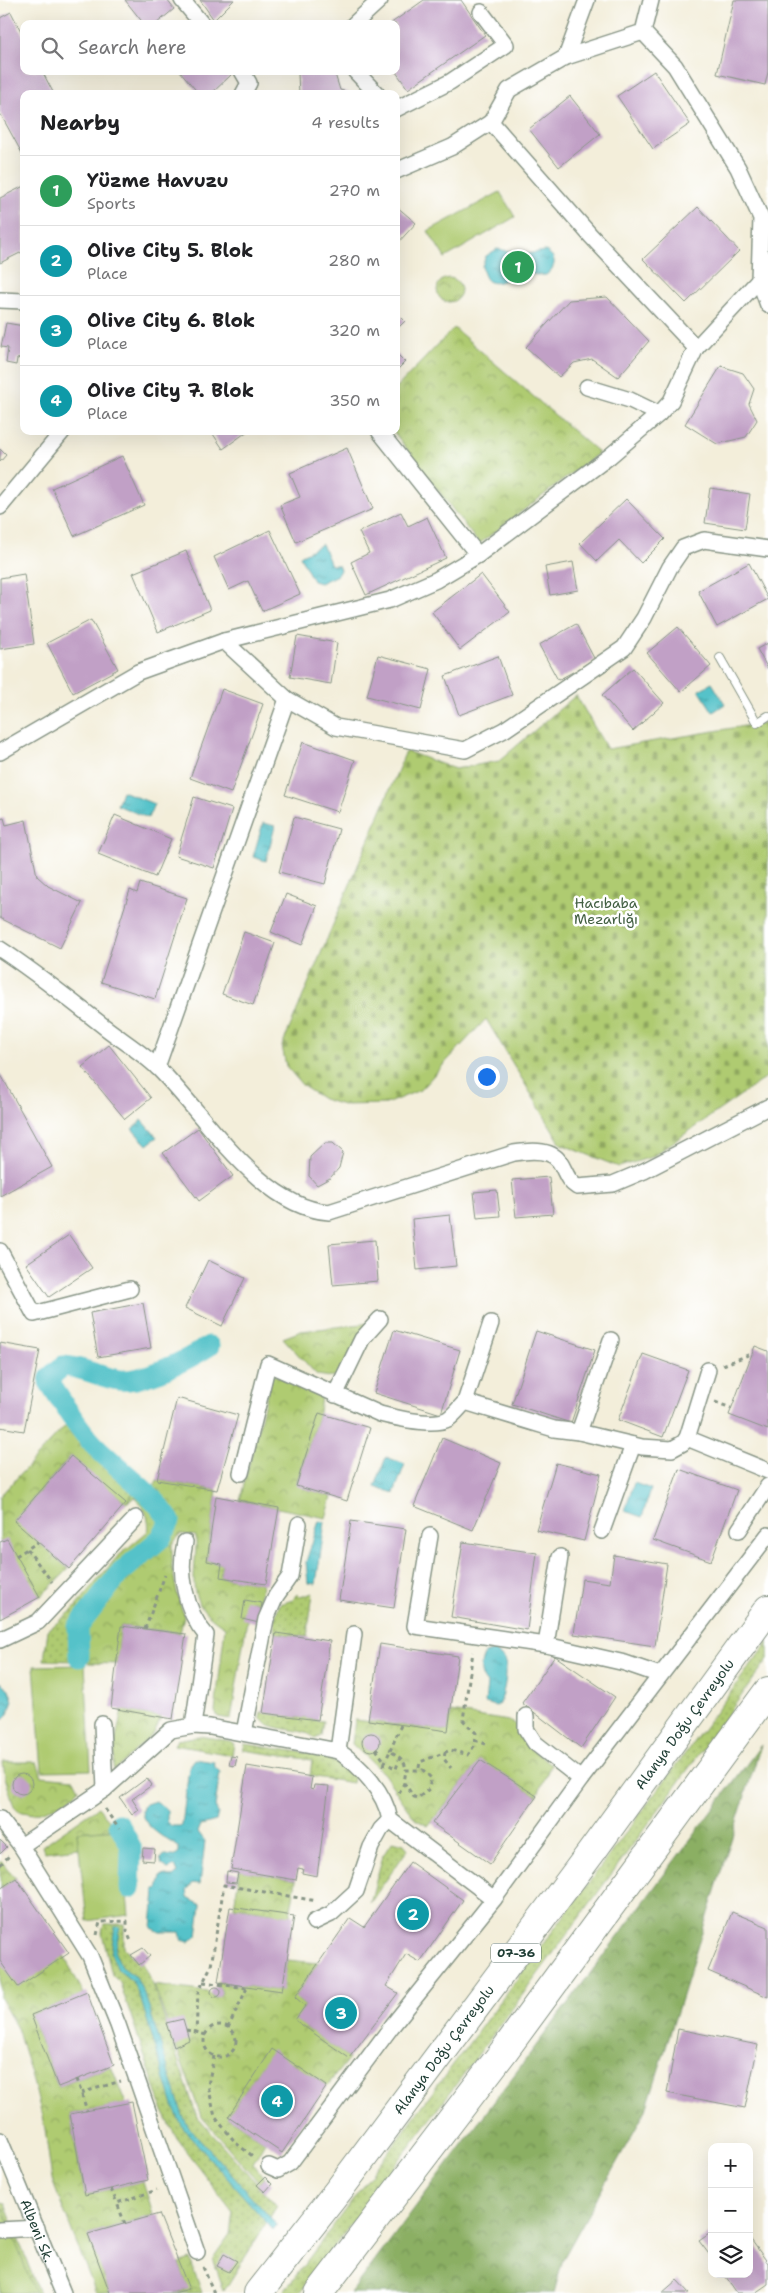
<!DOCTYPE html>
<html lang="en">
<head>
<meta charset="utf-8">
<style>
  :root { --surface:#fff; --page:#f6f6f6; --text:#202124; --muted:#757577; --line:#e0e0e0; --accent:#1f6fb2 }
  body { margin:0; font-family:"Shantell Sans",sans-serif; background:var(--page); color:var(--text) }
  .controls { position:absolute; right:15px; bottom:15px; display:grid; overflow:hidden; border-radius:10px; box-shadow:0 5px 20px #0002 }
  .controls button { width:45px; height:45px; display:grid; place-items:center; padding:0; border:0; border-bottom:1px solid var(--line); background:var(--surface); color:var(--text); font:25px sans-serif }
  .you { position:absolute; left:486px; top:1076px; width:18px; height:18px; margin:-12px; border:4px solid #fff; border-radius:50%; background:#1a73e8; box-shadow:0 0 0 8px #1a73e833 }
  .badge { display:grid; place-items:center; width:32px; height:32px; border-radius:50%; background:var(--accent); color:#fff; font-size:16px; font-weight:700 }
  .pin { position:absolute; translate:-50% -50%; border:2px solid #fff; box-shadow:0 1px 5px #0006 }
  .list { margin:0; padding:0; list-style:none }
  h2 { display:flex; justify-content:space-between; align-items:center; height:65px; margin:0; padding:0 20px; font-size:21px }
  h2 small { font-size:16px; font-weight:400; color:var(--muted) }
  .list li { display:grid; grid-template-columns:32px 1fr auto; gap:15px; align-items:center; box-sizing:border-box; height:70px; padding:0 20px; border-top:1px solid var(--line) }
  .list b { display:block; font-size:19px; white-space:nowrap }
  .list p { margin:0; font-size:16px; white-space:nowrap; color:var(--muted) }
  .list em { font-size:16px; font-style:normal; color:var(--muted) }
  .icon { flex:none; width:28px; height:28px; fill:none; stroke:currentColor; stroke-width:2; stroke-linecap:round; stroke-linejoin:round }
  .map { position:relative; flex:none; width:768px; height:2293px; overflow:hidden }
  .search { position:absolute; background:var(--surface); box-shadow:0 5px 20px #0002; left:20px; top:20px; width:380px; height:55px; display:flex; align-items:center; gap:12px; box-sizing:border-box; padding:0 18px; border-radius:10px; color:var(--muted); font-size:19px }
  .panel { position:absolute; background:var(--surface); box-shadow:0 5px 20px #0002; left:20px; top:90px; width:380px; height:345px; border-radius:10px }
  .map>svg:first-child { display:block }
  .grass { fill:url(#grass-dots); stroke:#678452 }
  .forest { fill:url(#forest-crowns); stroke:#55764c }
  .cemetery { fill:url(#cemetery-stones); stroke:#678452 }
  .park { fill:url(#park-crowns); stroke:#678452 }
  .pitch { fill:#afcb71; stroke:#678452 }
  .water { fill:url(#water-ripples); stroke:#3a807e }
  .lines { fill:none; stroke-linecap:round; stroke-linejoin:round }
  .canal { stroke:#54c2c9; stroke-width:21 }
  .building { fill:#c1a0c6 }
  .lane-casing { stroke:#899687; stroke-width:10 }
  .street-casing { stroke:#899687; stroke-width:18 }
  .highway-casing { stroke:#899687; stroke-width:30 }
  .path { stroke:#899687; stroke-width:3; stroke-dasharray:4 4; stroke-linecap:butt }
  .lane { stroke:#fff; stroke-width:8 }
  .street { stroke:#fff; stroke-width:15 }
  .highway { stroke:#fff; stroke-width:28 }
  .labels { text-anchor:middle; stroke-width:5; stroke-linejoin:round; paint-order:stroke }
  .shield { fill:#fff; stroke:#627771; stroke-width:1 }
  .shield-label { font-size:12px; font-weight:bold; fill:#1f3d34 }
  .park-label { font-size:14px; fill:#436043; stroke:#fff }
  .street-label { font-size:14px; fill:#1f3d34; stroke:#fff }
</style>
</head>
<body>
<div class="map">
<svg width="768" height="2293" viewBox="0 0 768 2293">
  <defs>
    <pattern id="grass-dots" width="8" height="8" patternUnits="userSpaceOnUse" patternTransform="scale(1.25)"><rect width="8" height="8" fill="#afcb71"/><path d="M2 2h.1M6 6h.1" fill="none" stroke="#8ea65e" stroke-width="1.8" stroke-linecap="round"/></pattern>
    <pattern id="forest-crowns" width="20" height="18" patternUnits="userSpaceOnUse" patternTransform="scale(1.25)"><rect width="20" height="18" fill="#8baf63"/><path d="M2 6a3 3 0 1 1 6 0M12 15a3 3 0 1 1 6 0" fill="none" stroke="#719052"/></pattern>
    <pattern id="cemetery-stones" width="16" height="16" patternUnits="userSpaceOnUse" patternTransform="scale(1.25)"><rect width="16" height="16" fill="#afcb71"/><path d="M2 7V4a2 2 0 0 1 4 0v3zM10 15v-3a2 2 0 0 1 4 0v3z" fill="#8ea65e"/></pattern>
    <pattern id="park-crowns" width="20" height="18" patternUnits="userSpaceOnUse" patternTransform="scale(1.25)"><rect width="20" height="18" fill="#afcb71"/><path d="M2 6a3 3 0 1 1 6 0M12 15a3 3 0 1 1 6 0" fill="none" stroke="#8ea65e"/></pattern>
    <pattern id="water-ripples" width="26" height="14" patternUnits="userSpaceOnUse" patternTransform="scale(1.25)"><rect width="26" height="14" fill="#54c2c9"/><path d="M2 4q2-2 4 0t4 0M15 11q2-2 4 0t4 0" fill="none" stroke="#459fa4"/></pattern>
  </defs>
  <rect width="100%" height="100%" fill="#fff"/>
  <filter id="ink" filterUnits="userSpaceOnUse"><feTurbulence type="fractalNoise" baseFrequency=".02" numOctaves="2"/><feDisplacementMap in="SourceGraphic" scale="10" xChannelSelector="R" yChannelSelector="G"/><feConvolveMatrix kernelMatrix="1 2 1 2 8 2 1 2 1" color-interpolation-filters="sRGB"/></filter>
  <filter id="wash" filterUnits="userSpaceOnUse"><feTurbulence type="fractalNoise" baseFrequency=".0096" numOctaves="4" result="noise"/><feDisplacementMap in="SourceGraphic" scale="20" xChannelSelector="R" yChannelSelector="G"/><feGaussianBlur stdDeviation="1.12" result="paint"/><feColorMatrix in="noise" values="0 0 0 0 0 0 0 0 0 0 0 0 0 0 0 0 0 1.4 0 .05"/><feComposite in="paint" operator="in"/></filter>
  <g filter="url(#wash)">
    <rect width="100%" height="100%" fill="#f3eeda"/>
    <g class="grass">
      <path d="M136 1488 162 1513 167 1522 159 1536 119 1566 74 1626V1661L44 1660 48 1630 73 1610 116 1558 148 1531C151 1519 143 1506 135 1497L126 1503Z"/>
      <path d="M313 1593 307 1637 276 1633C272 1624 276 1612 280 1604L293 1600 297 1594 300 1597Z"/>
      <path d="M768 1642V1659C614 1872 458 2084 299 2293H283Z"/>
      <path d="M261 1712 323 1721 321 1736 315 1739C306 1726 273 1734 260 1718Z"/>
      <polygon points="199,1736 231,1741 234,1744 232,1755 174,1745 177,1740"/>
      <polygon points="245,1744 321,1755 354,1772 352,1783 310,1776 312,1760 243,1750"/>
      <polygon points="393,1841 404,1844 408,1849 370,1903 383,1855"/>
      <polygon points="104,1924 124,1924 124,1947 139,1964 142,1962 153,1985 197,2117 277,2206 224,2291 213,2258 230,2234 233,2212 177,2139 163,2111 120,1983 112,1975 102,1933"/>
    </g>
    <polygon class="forest" points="761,1745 646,2110 563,2259 554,2293 351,2293"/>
    <polygon class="cemetery" points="576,695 607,749 768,722 768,1076 652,1157 619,1167 561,1144 486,1019 420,1090 386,1104 343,1105 323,1099 303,1086 286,1066 282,1046 406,751 455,769 499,761"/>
    <g class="park">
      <circle cx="449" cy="290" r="12"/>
      <polygon points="454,328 599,453 479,544 393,431 396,431 396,388"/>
      <polygon points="371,1323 337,1378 317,1375 283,1338 301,1331"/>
      <polygon points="272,1374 321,1395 319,1413 296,1485 332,1497 326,1518 240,1500"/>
      <polygon points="66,1425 136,1488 126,1503 70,1457 14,1520 69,1569 40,1597 0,1542 0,1496"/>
      <path d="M157 1480 217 1490 207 1561 222 1564 220 1577 262 1583 260 1602 250 1601 231 1719 218 1717 215 1712 225 1627C181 1600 197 1580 196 1536L181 1534 172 1544V1567L177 1593 184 1616 180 1633 121 1626 117 1664 88 1663 84 1660 82 1636 84 1628 136 1564 160 1548 172 1525V1519L153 1490Z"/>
      <polygon points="122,1710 161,1717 154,1733 114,1771 115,1743"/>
      <polygon points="451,1712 509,1721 521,1727 525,1745 551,1764 537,1796 480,1761 428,1826 415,1819 384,1774 352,1744 355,1720 448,1731"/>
      <path d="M3 1762H37L42 1776 74 1779 79 1789C75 1798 67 1798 62 1805L33 1814 18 1811 14 1807 5 1777Z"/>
      <polygon points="98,1807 117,1829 77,1832 79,1848 44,1852 42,1846"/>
      <polygon points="0,1860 16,1878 0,1889"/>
      <polygon points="240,1870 296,1880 290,1916 234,1907"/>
      <polygon points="64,1956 84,1994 31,2015 58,2087 111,2066 126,2104 70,2114 85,2195 143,2181 153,2215 89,2234 110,2293 96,2293 52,2180 45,2129 36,2092 18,2030 0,1998 0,1961"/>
      <polygon points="287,1960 318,1963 295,1997 305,2006 296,2020 349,2058 327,2086 272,2050 228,2117 265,2142 253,2163 264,2178 259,2183 201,2116 154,1985 208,1992 215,1998 222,1993 220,1988 216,1986 217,1982 281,1991"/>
      <polygon points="0,2203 5,2204 39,2293 0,2293"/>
      <polygon points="190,2259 202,2293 174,2293 188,2289 179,2263"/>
    </g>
    <g class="pitch">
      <polygon points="500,192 515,217 445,258 428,231"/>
      <polygon points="85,1665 91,1770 42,1771 34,1666"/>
      <polygon points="120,1829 129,1915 87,1921 77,1832"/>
      <polygon points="0,2208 3,2209 35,2293 0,2293"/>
    </g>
    <g class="water">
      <path d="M497 249 526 254 545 251C557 256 557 267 546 275 538 276 530 273 522 274 506 276 487 297 482 266L486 256Z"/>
      <polygon points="322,544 331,565 338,565 340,570 337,575 320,583 313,581 300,556"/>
      <polygon points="712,683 725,704 713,712 699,690"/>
      <polygon points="122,791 154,804 148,818 117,805"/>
      <polygon points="263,823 275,826 266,861 253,857"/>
      <polygon points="142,1120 157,1137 147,1145 132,1129"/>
      <polygon points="386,1457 405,1464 394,1493 375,1487"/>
      <polygon points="634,1483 651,1489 642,1517 625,1511"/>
      <polygon points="319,1521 325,1522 316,1584 308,1583 306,1562"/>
      <path d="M494 1651 504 1658C509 1672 504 1690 500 1704L496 1706 485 1703 487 1684C479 1675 479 1664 485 1653Z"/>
      <polygon points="0,1682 9,1689 13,1701 8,1714 0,1722"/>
      <path d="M195 1759 214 1762 215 1767 220 1772 215 1807 218 1813 216 1821 201 1825 198 1832 205 1841 200 1884 193 1883 187 1890 188 1898 201 1905 197 1936 189 1942 182 1940 180 1932H160L152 1928 155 1890H158L161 1876 166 1875 173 1877 178 1873 175 1866 168 1869 162 1865 160 1859 165 1855C172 1855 173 1859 179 1853V1847C166 1839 132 1821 145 1804L156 1801 167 1810V1821L171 1826H182L189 1767Z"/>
      <polygon points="115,1926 120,1927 115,1953 122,1967 136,1977 146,1998 183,2116 188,2126 277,2225 273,2230 183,2128 173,2106 141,2000 132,1981 118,1970 111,1954"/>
    </g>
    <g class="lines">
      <g class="canal">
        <path d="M79 1657 78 1627 118 1575 161 1538 170 1521C150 1490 120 1471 94 1445 77 1427 63 1403 49 1382L50 1377 63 1366C83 1367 100 1377 119 1380 143 1383 189 1359 209 1346"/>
        <polyline points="119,1824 131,1847 130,1888"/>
      </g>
    </g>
    <g id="blocks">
      <g class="building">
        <polygon points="125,0 167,0 174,9 156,24 144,24"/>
        <polygon points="200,0 234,0 214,20"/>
        <polygon points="424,0 461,0 485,35 408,89 396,72 396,24 390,24"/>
        <polygon points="734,0 768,0 768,72 765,85 717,74"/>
        <polygon points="11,12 24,37 24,71 42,71 54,94 24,94 24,157 0,113 0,18"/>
        <polygon points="180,71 228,71 231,75 211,94 199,94"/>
        <polygon points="308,71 334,71 340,90 355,94 299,94 298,74"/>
        <polygon points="654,71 690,124 653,149 617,96"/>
        <polygon points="570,96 600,134 559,167 529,129"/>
        <polygon points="24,186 24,251 0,263 0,198"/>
        <polygon points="396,206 416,223 396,245"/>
        <polygon points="698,207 739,251 686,303 643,259"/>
        <polygon points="607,297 649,341 618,377 592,359 574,363 559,377 526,347 569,300"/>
        <polygon points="396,312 405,321 396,330"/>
        <polygon points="6,323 24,326 24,357 17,359 16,365 6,363 8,348 1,347"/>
        <polygon points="396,353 405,362 396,371"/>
        <polygon points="721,366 743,373 754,389 749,404 757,420 746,437 717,444 685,424"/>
        <polygon points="211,431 248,431 223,449"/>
        <polygon points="347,448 373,509 296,542 280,505 300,497 290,473"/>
        <polygon points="0,449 6,455 0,462"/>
        <polygon points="122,456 144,505 74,536 52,488"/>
        <polygon points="710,488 750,494 745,529 705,523"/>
        <polygon points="626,499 665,539 641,563 619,540 597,561 580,543"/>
        <polygon points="401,512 408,526 427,517 446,558 366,595 351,562 369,553 359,532"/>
        <polygon points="270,530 300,594 262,611 248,581 229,590 214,557"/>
        <polygon points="186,551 210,610 158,632 133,573"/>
        <polygon points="573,562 578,590 550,595 545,567"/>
        <polygon points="749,563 768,599 717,627 698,591"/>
        <polygon points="24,574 34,644 0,649 0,578"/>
        <polygon points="481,574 510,612 460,650 432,612"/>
        <polygon points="91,620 118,669 73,693 47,643"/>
        <polygon points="576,624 595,660 558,680 539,645"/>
        <polygon points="678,627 711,666 681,692 647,653"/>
        <polygon points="297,636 337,643 331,684 290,677"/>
        <polygon points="768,643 768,669 757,649"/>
        <polygon points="378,655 431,669 421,710 367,696"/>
        <polygon points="498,656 512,695 459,715 445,676"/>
        <polygon points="633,668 664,703 633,731 602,695"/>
        <polygon points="222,689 263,704 231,793 190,778"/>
        <polygon points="303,742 355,760 338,812 285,795"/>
        <polygon points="194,797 232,809 214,868 176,856"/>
        <polygon points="115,815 171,839 155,877 98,854"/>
        <polygon points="294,817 339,829 325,884 279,872"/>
        <polygon points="4,818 6,825 26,820 37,876 48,886 82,903 60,948 0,918 0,819"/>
        <polygon points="140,883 187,898 155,999 101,982 130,890 137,893"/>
        <polygon points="286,894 317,906 302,945 271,932"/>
        <polygon points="244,932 275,943 253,1005 222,994"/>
        <polygon points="109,1045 151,1098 125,1119 82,1067"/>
        <polygon points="0,1073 52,1167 0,1196"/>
        <polygon points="198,1128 233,1176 199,1201 163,1153"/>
        <polygon points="325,1143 333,1143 343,1152 339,1168 330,1178 317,1185 309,1176 310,1157"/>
        <polygon points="549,1177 553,1214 516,1217 512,1180"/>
        <polygon points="497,1190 500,1216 477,1218 474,1192"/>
        <polygon points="450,1215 456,1266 417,1270 412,1219"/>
        <polygon points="69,1235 92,1268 49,1297 26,1264"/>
        <polygon points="375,1240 378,1281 333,1285 329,1244"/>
        <polygon points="208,1260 245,1278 222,1326 185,1308"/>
        <polygon points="143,1303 151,1348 98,1357 90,1313"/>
        <polygon points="394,1330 460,1350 441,1414 374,1393"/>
        <polygon points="536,1331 595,1350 571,1423 512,1404"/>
        <polygon points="0,1343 40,1350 24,1431 0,1427"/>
        <polygon points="755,1346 768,1351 768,1430 729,1415"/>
        <polygon points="643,1354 688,1370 663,1437 618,1420"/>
        <polygon points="177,1398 238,1415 217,1490 157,1480"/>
        <polygon points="319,1413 370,1428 347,1501 296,1486"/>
        <polygon points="442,1438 501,1463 473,1530 414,1506"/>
        <polygon points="71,1456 126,1503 69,1569 14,1521"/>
        <polygon points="556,1463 601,1474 584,1541 536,1530"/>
        <polygon points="679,1469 737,1490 711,1561 653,1540"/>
        <polygon points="216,1496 279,1508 266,1584 220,1577 222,1564 207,1561"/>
        <polygon points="351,1521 406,1529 394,1608 339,1600"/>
        <polygon points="7,1539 40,1597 0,1619 0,1542"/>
        <polygon points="463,1542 537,1553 527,1630 451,1617"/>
        <polygon points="614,1555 667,1564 655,1646 574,1634 582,1579 610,1583"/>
        <polygon points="245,1600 262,1603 259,1623 242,1619"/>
        <polygon points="121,1626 186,1634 173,1719 111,1708"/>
        <polygon points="276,1633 330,1641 318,1720 263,1713"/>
        <polygon points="380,1644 458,1656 448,1731 368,1720"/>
        <polygon points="555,1656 615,1697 581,1748 522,1703"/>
        <circle cx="371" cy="1742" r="9"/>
        <polygon points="231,1756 237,1757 235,1766 229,1765"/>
        <polygon points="480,1760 537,1796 490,1864 432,1823"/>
        <polygon points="247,1766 312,1777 310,1789 313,1790 314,1785 329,1786 317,1876 302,1873 303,1869 298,1868 296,1880 231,1869"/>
        <circle cx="22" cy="1784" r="10"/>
        <polygon points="147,1778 152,1785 132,1799 139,1810 132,1815 120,1798"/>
        <polygon points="0,1840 7,1847 0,1854"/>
        <polygon points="143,1848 155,1849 154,1861 142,1860"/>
        <polygon points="410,1862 463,1900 420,1962 406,1954 386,1986 398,1993 349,2058 295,2020 305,2006 295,1997 350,1918 364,1927"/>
        <polygon points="227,1871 238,1873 236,1883 226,1882"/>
        <polygon points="16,1878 69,1953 18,1987 0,1961 0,1889"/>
        <polygon points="230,1907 294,1916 282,1991 218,1982"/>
        <polygon points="732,1912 768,1927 768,1997 708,1971"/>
        <polygon points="143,1948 150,1956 139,1965 131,1955"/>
        <circle cx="216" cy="1992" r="5"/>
        <polygon points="87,1992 114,2065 58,2087 31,2015"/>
        <polygon points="183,2019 189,2040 174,2047 166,2023"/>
        <polygon points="678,2029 758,2045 745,2108 667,2093"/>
        <polygon points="272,2049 327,2086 282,2153 228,2117"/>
        <polygon points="132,2102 148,2180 85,2195 70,2114"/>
        <polygon points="265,2177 272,2184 265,2192 257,2185"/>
        <polygon points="159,2214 189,2289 174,2293 110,2293 88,2234"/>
        <polygon points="712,2232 712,2258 699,2241"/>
        <polygon points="749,2237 768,2263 768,2284 755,2293 737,2293 724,2274 749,2274"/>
        <polygon points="224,2254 237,2261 229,2272 217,2266"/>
        <polygon points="677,2280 689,2293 662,2293"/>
      </g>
    </g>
  </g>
  <g filter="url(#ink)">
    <use href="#blocks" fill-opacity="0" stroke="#899687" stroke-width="1"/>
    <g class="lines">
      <g class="lane-casing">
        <polyline id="lane" points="720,658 757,723 768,716"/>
      </g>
      <g class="street-casing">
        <g id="street">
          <polyline points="182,0 202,24"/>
          <polyline points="354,24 380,0"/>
          <polyline points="643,32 675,66 738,168 761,218 759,280 768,305"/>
          <polyline points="566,57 587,0"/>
          <polyline points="242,71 249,83 243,94"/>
          <polyline points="355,71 377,94"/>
          <polyline points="396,109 450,82 506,45 481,12"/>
          <polyline points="491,122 591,236 696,348"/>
          <polyline points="396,171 452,147 491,122 509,90 566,57 643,32 651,0"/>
          <polyline points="0,300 24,301"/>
          <polyline points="587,387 630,400 659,414"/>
          <polyline points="379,431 478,555"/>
          <polyline points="0,507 63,431"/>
          <polyline points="224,641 287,699 336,727 465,750 504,730 624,648 644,618 670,567 683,548 704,540 768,549"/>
          <polyline points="0,752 138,672 224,641 390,600 436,580 478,555 610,456 659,414 671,401 696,348 759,280 768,259"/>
          <path d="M0 949C37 973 71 1001 106 1028 123 1041 142 1053 157 1067 204 1113 260 1208 329 1212L514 1153C527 1151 550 1148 559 1161 566 1171 566 1180 577 1187L613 1184 644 1171 768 1107"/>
          <polyline points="157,1067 287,699"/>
          <polyline points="0,1251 34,1314 130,1289"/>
          <polyline points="335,1395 362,1339 380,1319"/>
          <polyline points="465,1402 491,1323"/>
          <polyline points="579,1432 611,1340"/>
          <polyline points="687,1438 708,1370"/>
          <path d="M241 1473 268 1364 380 1414C396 1418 434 1427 448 1419 454 1415 460 1407 465 1402L554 1429 579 1432 642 1447 672 1449 683 1443 687 1438 768 1471"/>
          <polyline points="739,1530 768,1486"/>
          <polyline points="602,1531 633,1445"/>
          <polyline points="430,1536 415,1626 546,1645"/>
          <path d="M185 1542C178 1572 185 1611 206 1635L193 1726"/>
          <polyline points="560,1557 546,1645 625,1663 660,1675"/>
          <polyline points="0,1640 38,1622 136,1518"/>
          <polyline points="526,1716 526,1729 535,1743 581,1779"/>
          <polyline points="102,1724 105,1789"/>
          <polyline points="244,1733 266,1619 276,1596 290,1576 299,1524"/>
          <polyline points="338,1751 354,1634"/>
          <polyline points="0,1819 21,1846 90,1956 118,2025 197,2252"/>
          <path d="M21 1846 105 1789 171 1730 193 1726 210 1727 338 1751C361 1766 385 1792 390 1820L494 1899"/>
          <polyline points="314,1922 331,1914 356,1891 371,1847 381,1829 390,1820"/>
          <path id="s1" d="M0 2140 63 2293"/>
          <polyline points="269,2166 278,2170 290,2163 392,2026 494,1899 581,1779 768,1535"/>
          <polyline points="0,2230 37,2228"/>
        </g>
      </g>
      <g class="highway-casing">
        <g id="highway">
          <path id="s2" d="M258 2293 341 2187 590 1854 768 1609"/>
          <polyline points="319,2293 504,2051 768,1691"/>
        </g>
      </g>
      <g class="path">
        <polyline points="723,1365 753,1353"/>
        <polyline points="715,1402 731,1408"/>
        <polyline points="27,1549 52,1582"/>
        <polyline points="16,1556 38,1542"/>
        <polyline points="145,1629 165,1575"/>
        <polyline points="475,1740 486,1744"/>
        <polyline points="376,1749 385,1762 383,1770"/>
        <polyline points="390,1751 401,1725"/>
        <polyline points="445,1752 444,1759 451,1768"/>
        <path d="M400 1757 396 1769 385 1762 390 1751C398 1756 405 1759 406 1770"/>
        <polyline points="419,1768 420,1762 451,1750 468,1755 474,1746 476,1733 463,1720 473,1652"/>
        <polyline points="399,1793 404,1783 406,1770 423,1770 431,1778 429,1789 418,1798 414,1797 404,1783"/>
        <polyline points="105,1809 119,1829"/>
        <polyline points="0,1865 9,1856"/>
        <polyline points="97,1935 100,1922 127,1921 127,1932 131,1941"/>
        <polyline points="203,1982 247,1988"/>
        <circle cx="220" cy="2041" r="16"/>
        <polyline points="228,2028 248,1986"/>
        <polyline points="186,2030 196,2032"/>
        <polyline points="206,2035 196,2032 198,1993 211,1966 224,1885 317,1901"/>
        <polyline points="214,2056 208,2085 215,2117 236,2143 255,2158"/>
        <polyline points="77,2079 87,2111"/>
        <polyline points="81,2093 121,2081"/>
        <polyline points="111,2189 117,2203"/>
        <polyline points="125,2224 117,2203 157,2190"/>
        <polyline points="203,2267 214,2293"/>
      </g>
      <use href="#lane" class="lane"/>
      <use href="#street" class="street"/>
      <use href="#highway" class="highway"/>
    </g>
  </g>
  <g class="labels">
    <rect class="shield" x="491" y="1943.5" width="50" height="19" rx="4"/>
    <g class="shield-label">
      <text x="516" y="1957">07-36</text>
    </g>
    <g class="park-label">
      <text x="606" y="908">Hacıbaba<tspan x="606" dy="16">Mezarlığı</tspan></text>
    </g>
    <g class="street-label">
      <text dy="5" stroke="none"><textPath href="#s2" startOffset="711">Alanya Doğu Çevreyolu</textPath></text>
      <text dy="5" stroke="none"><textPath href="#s2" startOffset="306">Alanya Doğu Çevreyolu</textPath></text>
      <text dy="5" stroke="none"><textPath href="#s1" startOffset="98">Albeni Sk.</textPath></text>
    </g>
  </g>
</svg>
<div class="controls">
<button>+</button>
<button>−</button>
<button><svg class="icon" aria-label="layers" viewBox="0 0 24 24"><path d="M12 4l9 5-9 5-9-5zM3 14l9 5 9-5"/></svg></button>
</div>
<div class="you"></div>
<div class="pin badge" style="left:518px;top:267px;background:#2e9e5b">1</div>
<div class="pin badge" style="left:413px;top:1914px;background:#0f9aa8">2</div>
<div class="pin badge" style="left:341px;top:2013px;background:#0f9aa8">3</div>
<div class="pin badge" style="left:277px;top:2101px;background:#0f9aa8">4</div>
<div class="search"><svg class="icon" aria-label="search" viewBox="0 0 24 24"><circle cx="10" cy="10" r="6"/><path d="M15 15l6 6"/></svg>Search here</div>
<section class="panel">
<h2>Nearby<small>4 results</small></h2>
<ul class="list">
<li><span class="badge" style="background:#2e9e5b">1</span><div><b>Yüzme Havuzu</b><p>Sports</p></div><em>270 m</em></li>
<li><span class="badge" style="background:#0f9aa8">2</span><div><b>Olive City 5. Blok</b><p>Place</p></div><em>280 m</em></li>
<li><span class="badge" style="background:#0f9aa8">3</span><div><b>Olive City 6. Blok</b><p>Place</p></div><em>320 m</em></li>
<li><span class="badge" style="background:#0f9aa8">4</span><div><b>Olive City 7. Blok</b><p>Place</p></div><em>350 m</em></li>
</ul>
</section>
</div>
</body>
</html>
